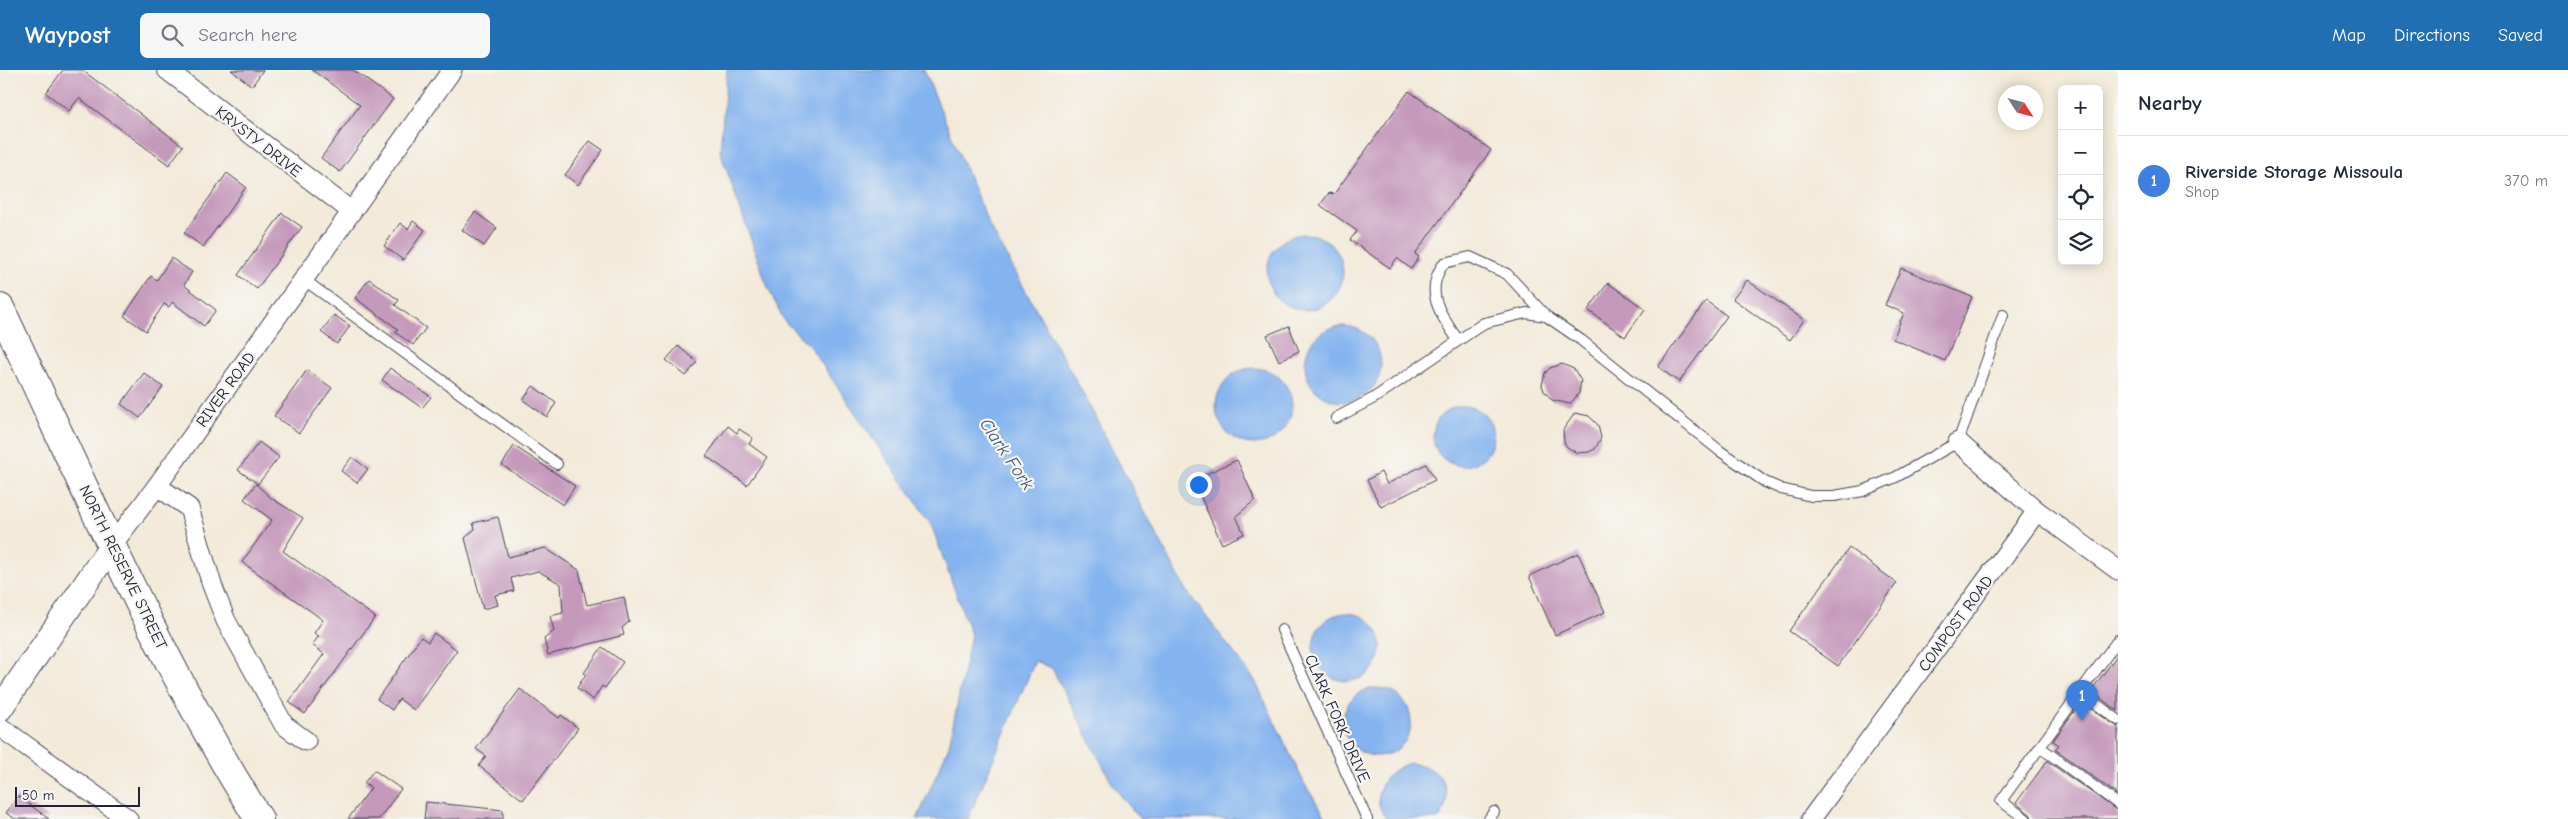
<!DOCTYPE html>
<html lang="en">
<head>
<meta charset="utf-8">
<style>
  :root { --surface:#fff; --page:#f6f6f7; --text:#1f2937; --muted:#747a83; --line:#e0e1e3; --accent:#1f6fb2 }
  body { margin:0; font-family:"Comic Neue",sans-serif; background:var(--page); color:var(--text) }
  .controls { position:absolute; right:15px; top:15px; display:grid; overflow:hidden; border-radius:8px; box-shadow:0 2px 12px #0003 }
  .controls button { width:45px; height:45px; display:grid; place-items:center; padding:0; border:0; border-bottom:1px solid var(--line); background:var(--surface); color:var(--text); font:25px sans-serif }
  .compass { position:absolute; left:1998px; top:15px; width:45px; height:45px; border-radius:50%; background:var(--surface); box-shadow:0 2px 12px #0003; rotate:126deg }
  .scale { position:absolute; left:15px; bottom:12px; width:125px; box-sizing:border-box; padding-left:5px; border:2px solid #22223b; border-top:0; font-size:14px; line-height:18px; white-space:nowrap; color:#22223b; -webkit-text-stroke:4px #f6f6f2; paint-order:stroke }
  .you { position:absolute; left:1198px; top:414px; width:18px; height:18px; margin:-12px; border:4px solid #fff; border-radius:50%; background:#1a73e8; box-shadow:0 0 0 8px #1a73e833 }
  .badge { display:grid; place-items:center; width:32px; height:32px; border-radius:50%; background:var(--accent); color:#fff; font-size:16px; font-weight:700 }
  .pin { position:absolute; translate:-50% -41px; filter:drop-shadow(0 1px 2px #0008) }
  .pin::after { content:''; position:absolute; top:26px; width:18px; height:15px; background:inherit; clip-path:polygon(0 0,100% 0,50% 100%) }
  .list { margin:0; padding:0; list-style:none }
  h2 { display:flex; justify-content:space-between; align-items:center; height:65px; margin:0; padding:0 20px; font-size:21px }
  h2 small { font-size:16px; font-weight:400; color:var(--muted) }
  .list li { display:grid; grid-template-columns:32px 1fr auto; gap:15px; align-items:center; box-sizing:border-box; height:90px; padding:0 20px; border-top:1px solid var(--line) }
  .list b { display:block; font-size:19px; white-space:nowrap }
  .list p { margin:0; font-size:16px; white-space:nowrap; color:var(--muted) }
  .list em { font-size:16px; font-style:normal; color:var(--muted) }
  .icon { flex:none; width:28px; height:28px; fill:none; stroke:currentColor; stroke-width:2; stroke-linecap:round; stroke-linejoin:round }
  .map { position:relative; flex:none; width:2118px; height:749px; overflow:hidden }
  header { display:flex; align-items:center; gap:30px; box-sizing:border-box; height:70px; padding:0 25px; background:var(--accent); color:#fff }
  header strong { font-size:24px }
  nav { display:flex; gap:28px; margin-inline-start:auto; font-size:18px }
  .search { width:350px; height:45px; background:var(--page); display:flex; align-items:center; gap:12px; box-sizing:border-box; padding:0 18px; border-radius:8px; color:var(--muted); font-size:19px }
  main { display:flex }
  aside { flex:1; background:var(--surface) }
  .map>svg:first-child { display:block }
  .water { fill:#84b4ef; stroke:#536b95 }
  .building { fill:#c599bb }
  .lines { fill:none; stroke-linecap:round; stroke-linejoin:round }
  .service-casing { stroke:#414053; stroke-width:12 }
  .minor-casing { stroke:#414053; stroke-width:21 }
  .tertiary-casing { stroke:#414053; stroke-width:26 }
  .trunk-casing { stroke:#414053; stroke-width:30 }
  .service { stroke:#fff; stroke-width:10 }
  .minor { stroke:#fff; stroke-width:19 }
  .tertiary { stroke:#fff; stroke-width:24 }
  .trunk { stroke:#fff; stroke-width:28 }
  .labels { text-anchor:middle; stroke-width:4.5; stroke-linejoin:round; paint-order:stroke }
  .street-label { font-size:16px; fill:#22223b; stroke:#f6f6f2 }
  .water-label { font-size:18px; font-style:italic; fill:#44557a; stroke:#f6f6f2 }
</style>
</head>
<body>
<header>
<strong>Waypost</strong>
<div class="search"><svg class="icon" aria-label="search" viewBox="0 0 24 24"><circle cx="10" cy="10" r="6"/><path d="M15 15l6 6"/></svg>Search here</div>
<nav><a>Map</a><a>Directions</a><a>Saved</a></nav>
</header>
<main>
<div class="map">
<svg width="2118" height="749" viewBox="0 0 2118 749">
  <rect width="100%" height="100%" fill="#f6f6f2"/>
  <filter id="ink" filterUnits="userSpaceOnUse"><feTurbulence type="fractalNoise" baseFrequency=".02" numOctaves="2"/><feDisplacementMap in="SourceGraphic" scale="10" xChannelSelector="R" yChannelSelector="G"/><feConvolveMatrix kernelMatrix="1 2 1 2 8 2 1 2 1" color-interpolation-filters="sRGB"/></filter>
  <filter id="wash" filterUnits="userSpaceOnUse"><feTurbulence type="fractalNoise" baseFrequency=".0096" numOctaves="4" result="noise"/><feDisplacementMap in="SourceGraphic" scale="20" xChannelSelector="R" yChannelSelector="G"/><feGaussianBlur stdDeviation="1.12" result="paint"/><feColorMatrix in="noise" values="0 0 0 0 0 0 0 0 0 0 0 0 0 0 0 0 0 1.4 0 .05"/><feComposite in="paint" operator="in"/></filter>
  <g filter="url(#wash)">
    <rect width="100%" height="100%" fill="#f3ead9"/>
    <g class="water">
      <polygon points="727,0 924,0 989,155 1080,318 1185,519 1254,609 1304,713 1327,749 1140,749 1114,717 1052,598 1035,591 968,749 917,749 949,676 971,565 931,454 809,275 785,252 768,218 720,81"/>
      <circle cx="1305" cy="202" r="38"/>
      <circle cx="1343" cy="294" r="38"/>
      <circle cx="1254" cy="336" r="38"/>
      <circle cx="1463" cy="366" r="30"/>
      <circle cx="1347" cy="577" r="34"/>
      <circle cx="1377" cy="652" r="34"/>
      <path d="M1410 693C1441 695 1457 722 1439 749H1387C1367 726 1385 700 1410 693Z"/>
    </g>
    <g id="blocks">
      <g class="building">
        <polygon points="63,0 82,0 183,76 169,95 79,28 69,41 46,23"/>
        <polygon points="231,0 263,0 252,16"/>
        <polygon points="312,0 353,0 393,29 340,102 321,88 360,35"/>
        <polygon points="1409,21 1491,80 1415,184 1419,187 1411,199 1397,188 1390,198 1350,170 1357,161 1320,135 1329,123 1334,124"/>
        <polygon points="590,71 603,80 578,115 565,105"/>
        <polygon points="227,103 246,117 203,177 184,163"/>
        <polygon points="475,142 497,158 484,176 462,160"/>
        <polygon points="282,143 302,157 257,219 238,205"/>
        <polygon points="413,151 425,160 403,190 384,176 400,153 408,159"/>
        <polygon points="171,188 192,202 184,215 216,240 204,256 172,232 169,237 164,234 146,261 124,246 151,206 157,210"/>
        <polygon points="1901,198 1972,227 1945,291 1893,269 1904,243 1885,235"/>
        <polygon points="369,209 399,230 395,235 426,258 413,275 395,262 398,259 355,228"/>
        <polygon points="1747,210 1804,250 1790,270 1733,229"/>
        <polygon points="1608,213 1645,239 1625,267 1588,240"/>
        <polygon points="1706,231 1727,246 1679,312 1658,297"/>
        <polygon points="334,245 350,256 337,274 321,262"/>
        <polygon points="1289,256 1299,281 1279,291 1267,265"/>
        <polygon points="678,276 697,292 686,306 666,290"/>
        <polygon points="1562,294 1574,299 1581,311 1579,323 1570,334 1552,330 1544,321 1542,315 1545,303 1550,298"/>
        <polygon points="390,298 431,327 422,338 382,310"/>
        <polygon points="307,300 332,318 299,363 274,346"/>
        <polygon points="144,303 163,317 140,348 121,334"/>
        <polygon points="533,316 556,333 547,347 523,330"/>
        <polygon points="1575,343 1589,346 1598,355 1601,368 1595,379 1589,382 1577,383 1567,377 1564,372 1563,360"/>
        <polygon points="728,356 737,363 739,359 753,368 749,374 767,387 747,415 706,386"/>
        <polygon points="259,372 279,387 258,414 238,400"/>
        <polygon points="514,376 575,416 563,435 502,395"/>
        <polygon points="352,387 368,399 357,413 341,401"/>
        <polygon points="1237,390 1255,430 1236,446 1244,464 1222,474 1193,410"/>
        <polygon points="1426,394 1435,410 1381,437 1367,410 1381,402 1387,414"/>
        <polygon points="256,414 271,428 303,448 283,481 375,547 305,644 289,632 324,584 312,575 319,566 314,563 323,550 242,492 272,450 244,429"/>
        <polygon points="498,447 508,487 545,478 579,500 587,535 624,527 629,552 622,558 624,565 548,585 544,569 554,561 550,546 563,543 561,514 538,501 511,508 514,521 495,525 498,535 483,539 465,468 475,459 473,453"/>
        <polygon points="1849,478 1897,513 1838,596 1789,561"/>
        <polygon points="1578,483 1605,542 1555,565 1529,506"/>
        <polygon points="434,563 457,580 414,640 399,629 392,640 377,629 421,567 428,572"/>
        <polygon points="602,577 623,592 605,618 602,616 593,630 577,618 586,604 584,603"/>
        <polygon points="2118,584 2118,641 2091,621"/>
        <polygon points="520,619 559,648 561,645 578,658 523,730 479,696 486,686 476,679"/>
        <polygon points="2081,632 2118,657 2118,725 2055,679 2059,675 2053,671"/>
        <polygon points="2047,691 2118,741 2118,749 2033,749 2030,744 2016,733"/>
        <polygon points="374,700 401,719 379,749 348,749 371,718 364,713"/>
        <polygon points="18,726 49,749 15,749 6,743"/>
        <polygon points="426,732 503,740 503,749 424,749"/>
      </g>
    </g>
  </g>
  <g filter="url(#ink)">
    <use href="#blocks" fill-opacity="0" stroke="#414053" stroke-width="1"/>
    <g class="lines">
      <g class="service-casing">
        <g id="service">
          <polyline points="303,209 557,394"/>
          <path d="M1458 270C1441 245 1423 222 1444 193L1470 187 1507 204 1546 246"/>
          <polyline points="1336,348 1374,328 1484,253 1526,243 1546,246 1581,270 1720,381 1765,412 1781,419 1811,426 1834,426 1863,421 1896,407 1958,372 2003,245"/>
          <polyline points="1282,560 1367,749"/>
          <polyline points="2080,622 2118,570"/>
          <polyline points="2040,677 2080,622 2118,650"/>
          <polyline points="1489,749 1494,742"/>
          <polyline points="2026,749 2001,731 2040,677 2118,734"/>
        </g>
      </g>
      <g class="minor-casing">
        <g id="minor">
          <polyline points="167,0 351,141"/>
          <polyline points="1958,372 2037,441 2118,500"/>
          <polyline points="157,416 189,438 212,515 226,551 284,655 306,671"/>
          <polyline points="112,475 157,416 452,0"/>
          <polyline points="0,657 128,749"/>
          <polyline points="1811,749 2037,441"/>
        </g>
      </g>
      <g class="tertiary-casing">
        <polyline id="tertiary" points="0,639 112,475"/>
      </g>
      <g class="trunk-casing">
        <path id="trunk" d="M0 238C82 410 157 588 259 749"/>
      </g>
      <use href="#service" class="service"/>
      <use href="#minor" class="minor"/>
      <use href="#tertiary" class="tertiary"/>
      <use href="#trunk" class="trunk"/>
    </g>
  </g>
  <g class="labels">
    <g class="street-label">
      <text transform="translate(259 71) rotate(38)" y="6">KRYSTY DRIVE</text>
      <text transform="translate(225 319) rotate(-54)" y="6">RIVER ROAD</text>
      <text transform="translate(124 497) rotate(64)" y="6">NORTH RESERVE STREET</text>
      <text transform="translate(1955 553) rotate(-54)" y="6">COMPOST ROAD</text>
      <text transform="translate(1338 648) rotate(66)" y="6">CLARK FORK DRIVE</text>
    </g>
    <g class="water-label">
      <text transform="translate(1007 384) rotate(56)" y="6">Clark Fork</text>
    </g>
  </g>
</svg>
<div class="controls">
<button>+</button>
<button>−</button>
<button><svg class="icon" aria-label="locate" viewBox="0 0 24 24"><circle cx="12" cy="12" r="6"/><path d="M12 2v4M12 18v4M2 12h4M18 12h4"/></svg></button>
<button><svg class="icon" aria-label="layers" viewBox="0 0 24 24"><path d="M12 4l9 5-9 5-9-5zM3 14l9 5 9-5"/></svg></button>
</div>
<svg class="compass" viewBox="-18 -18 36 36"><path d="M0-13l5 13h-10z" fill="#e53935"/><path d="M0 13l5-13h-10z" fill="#747a83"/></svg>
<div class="scale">50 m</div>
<div class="you"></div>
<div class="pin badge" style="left:2082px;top:651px;background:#3f7fe0">1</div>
</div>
<aside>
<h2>Nearby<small></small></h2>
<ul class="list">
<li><span class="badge" style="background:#3f7fe0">1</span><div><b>Riverside Storage Missoula</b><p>Shop</p></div><em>370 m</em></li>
</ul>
</aside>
</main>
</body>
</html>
